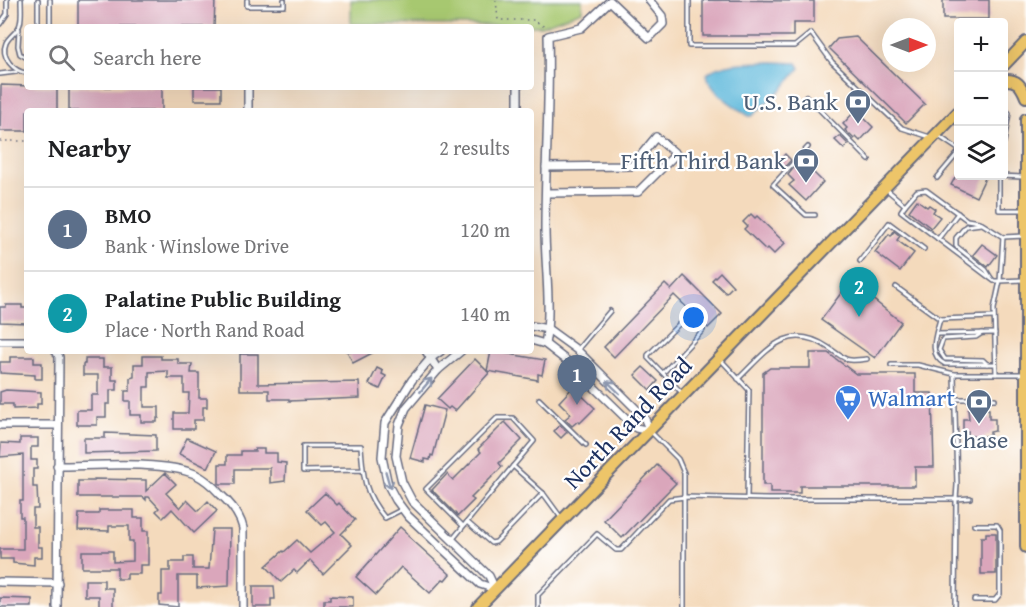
<!DOCTYPE html>
<html lang="en">
<head>
<meta charset="utf-8">
<style>
  :root { --surface:#fff; --page:#f2f2f2; --text:#202124; --muted:#757577; --line:#e0e0e0; --accent:#1f6fb2 }
  body { margin:0; font-family:"Gentium Book Plus",serif; background:var(--page); color:var(--text) }
  .controls { position:absolute; right:18px; top:18px; display:grid; overflow:hidden; border-radius:6px; box-shadow:0 6px 24px #0002 }
  .controls button { width:54px; height:54px; display:grid; place-items:center; padding:0; border:0; border-bottom:2px solid var(--line); background:var(--surface); color:var(--text); font:30px sans-serif }
  .compass { position:absolute; left:882px; top:18px; width:54px; height:54px; border-radius:50%; background:var(--surface); box-shadow:0 6px 24px #0002; rotate:90deg }
  .you { position:absolute; left:694px; top:318px; width:21px; height:21px; margin:-15px; border:4px solid #fff; border-radius:50%; background:#1a73e8; box-shadow:0 0 0 9px #1a73e833 }
  .badge { display:grid; place-items:center; width:39px; height:39px; border-radius:50%; background:var(--accent); color:#fff; font-size:20px; font-weight:700 }
  .pin { position:absolute; translate:-50% -50px; filter:drop-shadow(0 2px 3px #0008) }
  .pin::after { content:''; position:absolute; top:32px; width:21px; height:18px; background:inherit; clip-path:polygon(0 0,100% 0,50% 100%) }
  .list { margin:0; padding:0; list-style:none }
  h2 { display:flex; justify-content:space-between; align-items:center; height:78px; margin:0; padding:0 24px; font-size:26px }
  h2 small { font-size:20px; font-weight:400; color:var(--muted) }
  .list li { display:grid; grid-template-columns:39px 1fr auto; gap:18px; align-items:center; box-sizing:border-box; height:84px; padding:0 24px; border-top:2px solid var(--line) }
  .list b { display:block; font-size:22px; white-space:nowrap }
  .list p { margin:0; font-size:20px; white-space:nowrap; color:var(--muted) }
  .list em { font-size:20px; font-style:normal; color:var(--muted) }
  .icon { flex:none; width:33px; height:33px; fill:none; stroke:currentColor; stroke-width:2; stroke-linecap:round; stroke-linejoin:round }
  .map { position:relative; flex:none; width:1026px; height:607px; overflow:hidden }
  .search { position:absolute; background:var(--surface); box-shadow:0 6px 24px #0002; left:24px; top:24px; width:510px; height:66px; display:flex; align-items:center; gap:15px; box-sizing:border-box; padding:0 21px; border-radius:6px; color:var(--muted); font-size:22px }
  .panel { position:absolute; background:var(--surface); box-shadow:0 6px 24px #0002; left:24px; top:108px; width:510px; height:246px; border-radius:6px }
  .map>svg:first-child { display:block }
  .green { fill:#a7c870; stroke:#617c67; stroke-width:1.5 }
  .water { fill:#5cb7da; stroke:#3c739c; stroke-width:1.5 }
  .building { fill:#daa6bb }
  .lines { fill:none; stroke-linecap:round; stroke-linejoin:round }
  .lane-casing { stroke:#676b7f; stroke-width:6 }
  .street-casing { stroke:#676b7f; stroke-width:10 }
  .primary-casing { stroke:#676b7f; stroke-width:14 }
  .path { stroke:#676b7f; stroke-width:1.5; stroke-dasharray:1.5 4.5; stroke-linecap:butt }
  .lane { stroke:#fff; stroke-width:3 }
  .street { stroke:#fff; stroke-width:7 }
  .primary { stroke:#edc569; stroke-width:10 }
  .oneway { stroke:#8d97ae }
  .labels { text-anchor:middle; stroke-width:4.5; stroke-linejoin:round; paint-order:stroke }
  .service-label { font-size:24px; fill:#4e5e75; stroke:#fff; text-anchor:end }
  .shop-label { font-size:24px; fill:#366cbe; stroke:#fff; text-anchor:start }
  .street-label { font-size:24px; fill:#1b2f5e; stroke:#fff }
</style>
</head>
<body>
<div class="map">
<svg width="1026" height="607" viewBox="0 0 1026 607">
  <rect width="100%" height="100%" fill="#fff"/>
  <filter id="ink" filterUnits="userSpaceOnUse"><feTurbulence type="fractalNoise" baseFrequency=".0167" numOctaves="2"/><feDisplacementMap in="SourceGraphic" scale="12" xChannelSelector="R" yChannelSelector="G"/><feConvolveMatrix kernelMatrix="1 2 1 2 8 2 1 2 1" color-interpolation-filters="sRGB"/></filter>
  <filter id="wash" filterUnits="userSpaceOnUse"><feTurbulence type="fractalNoise" baseFrequency=".008" numOctaves="4" result="noise"/><feDisplacementMap in="SourceGraphic" scale="24" xChannelSelector="R" yChannelSelector="G"/><feGaussianBlur stdDeviation="1.35" result="paint"/><feColorMatrix in="noise" values="0 0 0 0 0 0 0 0 0 0 0 0 0 0 0 0 0 1.4 0 .05"/><feComposite in="paint" operator="in"/></filter>
  <g filter="url(#wash)">
    <rect width="100%" height="100%" fill="#f4dabc"/>
    <polygon class="green" points="351,0 582,0 582,11 541,26 351,24"/>
    <path class="water" d="M772 62 797 63 800 68 783 88 752 116H749C735 106 710 93 707 74 720 61 755 63 772 62Z"/>
    <g id="blocks">
      <g class="building">
        <polygon points="78,0 215,0 214,27 78,27"/>
        <polygon points="703,0 814,1 814,23 793,23 793,36 703,36"/>
        <rect x="943" y="0" width="46" height="19"/>
        <polygon points="856,37 925,104 906,123 829,48 837,39"/>
        <polygon points="1,85 57,87 57,111 27,111 27,131 0,131"/>
        <rect x="69" y="87" width="93" height="24"/>
        <rect x="194" y="87" width="27" height="13"/>
        <polygon points="856,110 873,127 860,141 856,137 854,139 845,130 847,128 843,124"/>
        <polygon points="840,136 848,144 844,149 835,140"/>
        <polygon points="785,154 791,160 782,170 776,164"/>
        <polygon points="796,165 803,171 807,166 823,182 806,201 789,185 794,181 788,175"/>
        <polygon points="956,176 986,176 976,197 951,185"/>
        <polygon points="917,200 927,207 929,205 935,209 933,212 940,217 931,228 909,211"/>
        <polygon points="751,214 755,218 757,216 785,243 774,254 768,248 766,250 744,229 747,226 743,222"/>
        <polygon points="894,231 900,236 897,240 914,253 900,271 875,252 889,234 891,236"/>
        <polygon points="982,244 997,255 988,267 973,255"/>
        <polygon points="720,272 733,286 726,293 712,280"/>
        <polygon points="684,276 722,314 708,328 674,295 614,357 604,347 665,284 671,290"/>
        <polygon points="850,281 901,322 875,358 821,320"/>
        <polygon points="6,305 22,305 22,308 27,308 27,323 0,322 0,307 6,307"/>
        <polygon points="347,351 376,351 353,363"/>
        <polygon points="491,351 545,360 542,375 538,374 538,380 487,371"/>
        <polygon points="810,353 828,353 856,374 915,374 915,393 932,393 934,467 915,467 915,486 800,486 800,493 770,493 770,485 763,485 763,373 770,368 810,368"/>
        <polygon points="240,354 258,354 258,384 359,382 360,398 289,401 289,399 269,399 269,390 240,390"/>
        <polygon points="143,356 161,356 161,359 178,359 178,364 192,364 191,373 199,373 199,398 207,398 207,407 203,407 203,420 194,420 194,429 174,429 174,413 188,413 189,393 184,393 184,378 168,378 168,371 149,372 149,387 144,387 144,407 159,407 159,418 157,418 157,422 141,422 141,415 130,415 130,401 125,401 125,391 130,391 130,378 134,377 134,364 143,364"/>
        <polygon points="10,357 34,357 34,363 42,363 42,379 35,379 35,375 0,373 0,362 10,362"/>
        <polygon points="85,359 103,359 103,367 112,367 112,380 117,380 117,390 110,390 110,404 106,404 106,417 97,417 97,425 77,425 77,410 91,410 91,395 98,395 98,375 83,375 83,364 85,364"/>
        <polygon points="475,359 489,373 455,411 450,407 448,409 437,399"/>
        <polygon points="643,367 658,381 650,390 635,375"/>
        <polygon points="377,368 383,371 382,374 386,376 380,389 369,384"/>
        <polygon points="573,387 595,408 580,423 578,421 572,426 565,419 571,414 559,402"/>
        <polygon points="6,390 41,392 41,404 37,404 37,408 13,409 13,404 0,404 0,392"/>
        <polygon points="976,403 983,403 983,409 989,409 989,419 995,419 995,431 990,432 990,436 985,436 985,442 973,442 973,436 968,436 968,431 963,431 963,419 969,419 968,409 976,409"/>
        <polygon points="425,405 445,410 433,456 431,455 430,460 425,459 425,462 410,458"/>
        <polygon points="505,422 522,440 499,463 502,467 471,498 474,500 458,516 432,490 447,474 453,480 481,452 478,449"/>
        <polygon points="560,425 567,432 561,438 554,431"/>
        <polygon points="105,433 156,435 156,451 84,453 84,438 105,438"/>
        <polygon points="20,438 38,438 38,447 31,447 31,460 37,460 37,469 33,469 33,487 37,487 38,509 33,509 33,527 38,527 38,547 42,547 42,557 34,557 34,565 13,563 13,559 0,559 0,549 23,549 23,517 20,517 20,501 23,501 23,455 0,457 1,443 20,444"/>
        <polygon points="187,438 216,451 208,468 179,454"/>
        <polygon points="255,449 264,449 264,453 277,453 277,462 286,463 285,481 270,483 270,468 250,468 250,469 235,469 235,484 219,484 219,464 227,464 227,455 241,455 241,451 255,451"/>
        <polygon points="657,465 676,483 622,538 604,520"/>
        <polygon points="165,473 176,484 166,493 180,508 187,500 198,511 208,501 217,511 194,533 172,509 163,518 156,511 159,508 149,497 146,497 146,500 143,497 78,497 78,481 94,481 94,479 146,480 146,491"/>
        <polygon points="325,493 337,505 339,503 355,520 341,534 352,545 323,574 310,560 297,573 294,570 281,582 266,566 283,551 284,552 297,540 310,553 335,532 326,522 322,525 307,510"/>
        <polygon points="99,510 134,510 134,518 143,518 143,531 148,531 148,565 140,565 140,574 127,574 127,579 117,579 117,568 82,568 82,551 113,551 113,562 133,561 133,541 129,541 129,526 109,526 109,531 78,530 79,514 99,514"/>
        <polygon points="400,527 409,535 408,536 450,574 445,580 443,579 430,593 401,567 376,595 356,577"/>
        <polygon points="212,529 230,529 229,586 197,588 197,576 178,576 178,607 159,605 159,595 162,595 162,571 170,571 170,562 184,562 184,557 193,557 193,569 209,569"/>
        <polygon points="986,533 996,533 996,574 981,574 981,537 986,537"/>
        <polygon points="85,580 104,580 104,588 113,588 113,607 99,607 99,596 85,596"/>
        <polygon points="253,586 274,586 275,599 271,599 271,607 253,607"/>
        <polygon points="330,596 353,597 353,607 324,607 324,600 330,600"/>
        <polygon points="0,598 32,599 32,607 0,607"/>
      </g>
    </g>
  </g>
  <g filter="url(#ink)">
    <use href="#blocks" fill-opacity="0" stroke="#676b7f" stroke-width="1.5"/>
    <g class="lines">
      <g class="lane-casing">
        <g id="lane">
          <path d="M21 0C21 8 22 17 20 24 18 32 9 36 6 43 0 57 14 72 27 73"/>
          <polyline points="38,0 38,27"/>
          <polyline points="247,0 247,6 284,6 284,0"/>
          <polyline points="689,0 689,46 795,46 811,33 832,62 902,128 930,137"/>
          <polyline points="0,24 7,14 7,0"/>
          <polyline points="50,27 50,0"/>
          <polyline points="19,29 18,46 20,54 27,58"/>
          <polyline points="0,74 16,72"/>
          <polyline points="806,96 869,160"/>
          <polyline points="1004,108 1009,113 1004,142"/>
          <polyline points="937,135 958,149"/>
          <polyline points="808,147 773,185 806,215 815,215"/>
          <polyline points="937,178 958,153"/>
          <polyline points="886,189 905,205 917,191 926,190 967,220 979,222 1003,237 1024,236"/>
          <polyline points="905,205 901,211 994,281 1000,281 994,309 996,374"/>
          <polyline points="1024,210 999,210 999,176 1024,177"/>
          <polyline points="981,224 966,226 956,238 956,246 986,270 991,278"/>
          <polyline points="1003,237 1000,281 1023,280"/>
          <polyline points="938,239 958,213"/>
          <polyline points="860,261 889,223 924,249"/>
          <polyline points="896,287 940,319 994,317"/>
          <path d="M940 319C936 335 927 355 945 364H995"/>
          <polyline points="982,333 976,337 943,339 939,350 945,359 983,360 987,364"/>
          <polyline points="937,334 995,333"/>
          <polyline points="578,349 610,311"/>
          <polyline points="721,360 749,390 747,497"/>
          <polyline points="891,365 918,365 954,374 957,485 956,499 970,498"/>
          <polyline points="663,373 703,330"/>
          <polyline points="954,374 1024,374"/>
          <path d="M738 379C767 351 787 320 829 348 847 360 844 362 867 359"/>
          <polyline points="683,394 648,358 648,355 688,315"/>
          <polyline points="539,399 586,445"/>
          <polyline points="954,399 995,399"/>
          <polyline points="651,432 678,459 684,473 684,607"/>
          <path d="M362 470 303 471V446H361C363 477 364 493 385 518L401 510"/>
          <polyline points="467,522 491,543 496,542 543,493"/>
          <polyline points="974,525 997,525 1000,530 1000,594 995,600 974,600"/>
          <polyline points="463,526 426,489 497,418 513,418 534,441 513,466"/>
          <polyline points="452,540 513,466 543,493 562,519"/>
          <polyline points="538,607 538,595 597,534 616,550 621,550 669,499 685,497 768,499 956,499 955,607"/>
        </g>
      </g>
      <g class="street-casing">
        <g id="street">
          <polyline points="248,87 248,111"/>
          <polyline points="518,87 518,111"/>
          <polyline points="546,193 638,192 676,154 656,137 632,166 546,167"/>
          <polyline points="531,326 548,329 577,350 644,417 650,431"/>
          <polyline points="531,340 545,344 567,361 636,428 650,431"/>
          <polyline points="0,341 27,341"/>
          <path d="M545 344C552 307 545 267 545 229 545 165 550 100 548 36L581 28 610 1 649 38 663 24 662 16 649 0"/>
          <polyline points="56,351 59,357 57,607"/>
          <polyline points="426,351 438,370"/>
          <polyline points="441,351 431,358 412,380 385,423 382,457 388,485 396,500 408,516 480,584 495,589"/>
          <polyline points="461,351 438,370 406,408 399,425 396,456 402,482 412,501 489,576 495,589"/>
          <polyline points="0,425 58,425"/>
          <path d="M57 466C94 466 162 460 195 474 205 479 213 486 220 494 230 503 240 515 243 528V607"/>
          <polyline points="0,582 58,583"/>
        </g>
      </g>
      <g class="primary-casing">
        <g id="primary">
          <polyline points="1004,65 1026,42"/>
          <path d="M1004 80C1017 79 1021 85 1026 97"/>
          <polyline points="1026,119 1026,547"/>
          <polyline points="478,607 958,112"/>
        </g>
      </g>
      <g class="path">
        <polyline points="496,0 498,20 534,20 546,28"/>
        <polyline points="0,141 27,141"/>
      </g>
      <use href="#lane" class="lane"/>
      <use href="#street" class="street"/>
      <use href="#primary" class="primary"/>
    </g>
    <defs><path id="oneway-shaft" d="M-6 0H5M1.5-3L5.5 0L1.5 3" fill="none" stroke-width="1.6" stroke-linecap="round" stroke-linejoin="round" transform="scale(1.5)"/></defs>
    <g class="oneway">
      <use href="#oneway-shaft" transform="translate(426 385) rotate(-50)"/>
      <use href="#oneway-shaft" transform="translate(613 387) rotate(-136)"/>
      <use href="#oneway-shaft" transform="translate(388 480) rotate(74)"/>
    </g>
  </g>
  <defs>
    <g id="bank-pin" transform="scale(1.35)"><path d="M0 17L-7.5 6A9.5 9.5 0 1 1 7.5 6Z" fill="#5c6f8a" stroke="#fff"/><path d="M-6-4H6V4H-6ZM0-2.3a2.3 2.3 0 1 0 0 4.6a2.3 2.3 0 1 0 0-4.6Z" fill="#fff"/></g>
    <g id="supermarket-pin" transform="scale(1.35)"><path d="M0 17L-7.5 6A9.5 9.5 0 1 1 7.5 6Z" fill="#3f7fe0" stroke="#fff"/><path d="M-6-5.5h2.5l.6 2H6L4.5 2H-2.5L-4.4-4H-6ZM-1.5 3.2a1.3 1.3 0 1 0 .1 0ZM3 3.2a1.3 1.3 0 1 0 .1 0Z" fill="#fff"/></g>
  </defs>
  <g fill-rule="evenodd">
    <use href="#bank-pin" x="858" y="102"/>
    <use href="#bank-pin" x="806" y="161"/>
    <use href="#supermarket-pin" x="848" y="398"/>
    <use href="#bank-pin" x="979" y="402"/>
  </g>
  <g class="labels">
    <g class="service-label">
      <text x="838" y="110">U.S. Bank</text>
      <text x="786" y="169">Fifth Third Bank</text>
      <text x="979" y="448" text-anchor="middle">Chase</text>
    </g>
    <g class="shop-label">
      <text x="868" y="406">Walmart</text>
    </g>
    <g class="street-label">
      <text transform="translate(628 423) rotate(-46)" y="8">North Rand Road</text>
    </g>
  </g>
</svg>
<div class="controls">
<button>+</button>
<button>−</button>
<button><svg class="icon" aria-label="layers" viewBox="0 0 24 24"><path d="M12 4l9 5-9 5-9-5zM3 14l9 5 9-5"/></svg></button>
</div>
<svg class="compass" viewBox="-18 -18 36 36"><path d="M0-13l5 13h-10z" fill="#e53935"/><path d="M0 13l5-13h-10z" fill="#757577"/></svg>
<div class="you"></div>
<div class="pin badge" style="left:577px;top:405px;background:#5c6f8a">1</div>
<div class="pin badge" style="left:859px;top:317px;background:#0f9aa8">2</div>
<div class="search"><svg class="icon" aria-label="search" viewBox="0 0 24 24"><circle cx="10" cy="10" r="6"/><path d="M15 15l6 6"/></svg>Search here</div>
<section class="panel">
<h2>Nearby<small>2 results</small></h2>
<ul class="list">
<li><span class="badge" style="background:#5c6f8a">1</span><div><b>BMO</b><p>Bank · Winslowe Drive</p></div><em>120 m</em></li>
<li><span class="badge" style="background:#0f9aa8">2</span><div><b>Palatine Public Building</b><p>Place · North Rand Road</p></div><em>140 m</em></li>
</ul>
</section>
</div>
</body>
</html>
